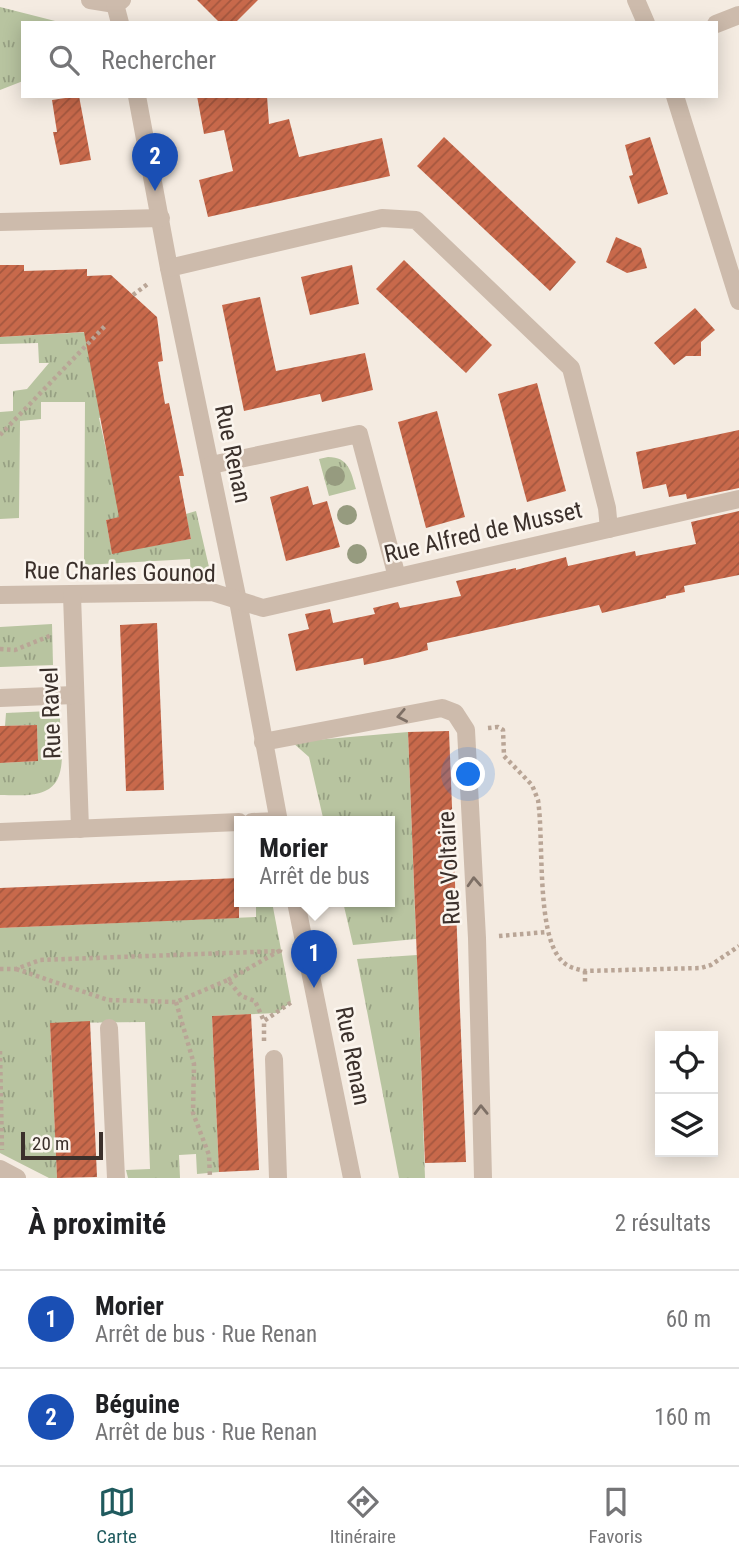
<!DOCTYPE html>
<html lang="fr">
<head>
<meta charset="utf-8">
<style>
  :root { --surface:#fff; --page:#f6f6f6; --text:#202124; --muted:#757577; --line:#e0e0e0; --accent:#1f5a5e }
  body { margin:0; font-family:"Roboto Condensed",sans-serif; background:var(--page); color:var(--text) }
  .controls { position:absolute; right:21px; bottom:21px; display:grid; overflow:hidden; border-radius:0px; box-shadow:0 4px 18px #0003 }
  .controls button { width:63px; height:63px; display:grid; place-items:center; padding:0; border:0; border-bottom:2px solid var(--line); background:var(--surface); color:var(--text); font:35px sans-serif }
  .scale { position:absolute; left:21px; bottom:18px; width:82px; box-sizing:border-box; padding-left:7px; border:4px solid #3b302b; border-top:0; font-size:19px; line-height:24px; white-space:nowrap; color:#3b302b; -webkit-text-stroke:5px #fbf5ee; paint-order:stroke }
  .you { position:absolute; left:469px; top:775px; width:24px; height:24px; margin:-18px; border:5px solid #fff; border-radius:50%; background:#1a73e8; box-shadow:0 0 0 10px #1a73e833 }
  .badge { display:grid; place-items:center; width:46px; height:46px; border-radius:50%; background:var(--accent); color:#fff; font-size:23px; font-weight:700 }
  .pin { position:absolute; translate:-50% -58px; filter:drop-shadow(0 2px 4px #0008) }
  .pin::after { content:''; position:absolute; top:37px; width:24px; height:21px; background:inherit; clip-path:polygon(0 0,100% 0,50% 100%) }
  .popup { position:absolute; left:234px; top:816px; width:161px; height:91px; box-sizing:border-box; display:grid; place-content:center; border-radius:0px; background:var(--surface); filter:drop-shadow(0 2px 5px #0005); font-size:23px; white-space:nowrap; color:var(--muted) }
  .popup b { font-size:26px; color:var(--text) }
  .popup::after { content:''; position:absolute; left:50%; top:100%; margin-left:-14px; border:14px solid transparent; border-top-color:var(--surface) }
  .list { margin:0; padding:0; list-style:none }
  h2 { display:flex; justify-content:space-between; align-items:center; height:91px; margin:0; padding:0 28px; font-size:30px }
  h2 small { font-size:23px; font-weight:400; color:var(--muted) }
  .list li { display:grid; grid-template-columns:46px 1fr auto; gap:21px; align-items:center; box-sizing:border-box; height:98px; padding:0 28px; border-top:2px solid var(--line) }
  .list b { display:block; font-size:26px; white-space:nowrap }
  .list p { margin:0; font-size:23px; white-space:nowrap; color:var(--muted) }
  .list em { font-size:23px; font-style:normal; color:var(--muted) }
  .icon { flex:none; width:38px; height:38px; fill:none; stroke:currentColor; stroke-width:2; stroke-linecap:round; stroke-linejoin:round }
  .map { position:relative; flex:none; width:739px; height:1178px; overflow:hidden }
  .search { position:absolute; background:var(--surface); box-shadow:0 4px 18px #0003; left:21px; right:21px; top:21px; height:77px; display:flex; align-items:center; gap:18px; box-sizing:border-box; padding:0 24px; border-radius:0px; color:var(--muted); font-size:26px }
  .sheet { height:287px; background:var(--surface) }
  nav { display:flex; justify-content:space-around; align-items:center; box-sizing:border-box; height:98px; border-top:2px solid var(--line); background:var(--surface); font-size:19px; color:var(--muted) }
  nav a { display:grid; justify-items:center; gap:4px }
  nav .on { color:var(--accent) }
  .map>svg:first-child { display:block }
  .grass { fill:url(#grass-tufts) }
  .building { fill:url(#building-hatch) }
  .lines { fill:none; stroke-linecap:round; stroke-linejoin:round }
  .path { stroke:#b9a596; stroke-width:4.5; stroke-dasharray:3.5 3.5; stroke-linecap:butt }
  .minor { stroke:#cdbbac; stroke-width:18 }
  .tree { fill:#969b7f }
  .oneway { stroke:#7d6f65 }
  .labels { text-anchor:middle; stroke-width:5; stroke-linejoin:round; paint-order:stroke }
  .street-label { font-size:24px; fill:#3b302b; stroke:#fbf5ee }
</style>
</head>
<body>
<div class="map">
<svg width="739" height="1178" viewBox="0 0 739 1178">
  <defs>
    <pattern id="grass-tufts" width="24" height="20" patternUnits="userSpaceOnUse" patternTransform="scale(1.75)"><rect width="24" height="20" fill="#b8c4a0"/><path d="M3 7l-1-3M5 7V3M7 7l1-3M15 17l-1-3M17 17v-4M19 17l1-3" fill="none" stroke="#97a083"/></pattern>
    <pattern id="building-hatch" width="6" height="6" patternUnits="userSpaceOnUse" patternTransform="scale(1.75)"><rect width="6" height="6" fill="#c8694b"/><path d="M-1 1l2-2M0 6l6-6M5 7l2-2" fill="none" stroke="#a4573f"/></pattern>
  </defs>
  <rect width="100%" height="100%" fill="#f4ebe1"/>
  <g class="grass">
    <polygon points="0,7 63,23 23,23 23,81 0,90"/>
    <polygon points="89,332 102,417 99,418 121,517 106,520 112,553 191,539 186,514 196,511 212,580 191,581 190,559 84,565 85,402 41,402 41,419 20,421 19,518 0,519 0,412 13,411 13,391 27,389 49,363 39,363 38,343 0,344 0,337"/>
    <path d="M328 457C349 457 351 472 356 489L329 496 319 459Z"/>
    <polygon points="52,624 53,665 0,667 0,627"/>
    <path d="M50 711 56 713 60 718C60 739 70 781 45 791 32 797 14 795 0 795V763L38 761 37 725 5 726 6 713Z"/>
    <polygon points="408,732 416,939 353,945 343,902 389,902 389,822 324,822 309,757 292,742"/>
    <polygon points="256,902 272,902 291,1002 277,1013 212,1016 219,1172 197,1174 196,1154 179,1155 180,1178 128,1178 126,1170 150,1169 145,1022 50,1023 57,1178 49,1178 0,1153 0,928 256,917"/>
    <polygon points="417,955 425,1178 399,1178 357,959"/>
  </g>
  <g class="building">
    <polygon points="197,0 258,0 235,23 220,23"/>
    <polygon points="79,96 91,160 60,165 53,132 57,132 52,100"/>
    <polygon points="197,96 267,96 269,124 289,119 299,157 382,138 390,176 208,217 199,180 233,171 224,130 204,134"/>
    <polygon points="444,137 576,262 550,291 417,166"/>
    <polygon points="650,137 668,194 638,204 629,176 633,175 625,145"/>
    <polygon points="616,237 641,248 647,268 627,273 606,262"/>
    <polygon points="404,260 492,345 466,373 376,289"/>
    <polygon points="0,265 24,265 24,271 87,269 87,276 111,275 157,317 163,361 158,362 165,404 169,403 184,476 179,476 191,539 112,554 106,520 119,517 84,332 0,337"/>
    <polygon points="352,265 359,304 310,315 301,277"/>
    <polygon points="260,297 276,371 365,353 373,390 322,402 320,394 244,411 222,305"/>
    <polygon points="695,308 715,330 701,342 701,356 686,356 674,365 654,343"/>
    <polygon points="537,383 566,491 527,502 498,394"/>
    <polygon points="437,411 465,517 426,528 398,422"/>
    <polygon points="739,430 739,488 687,499 686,494 669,497 666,484 643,489 636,452"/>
    <polygon points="308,486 313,505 327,501 340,547 286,561 270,497"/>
    <polygon points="739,511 739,575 684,586 685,592 666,596 666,598 602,613 599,605 427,643 428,650 397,658 364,665 363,658 296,671 288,634 309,629 305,614 330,609 333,623 375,614 373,608 398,602 400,608 461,596 456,581 516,568 516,570 566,557 568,566 635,551 636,556 696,544 691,522"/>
    <polygon points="157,623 164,790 126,791 120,625"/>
    <polygon points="37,725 38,761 0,763 0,726"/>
    <polygon points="449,731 466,1162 425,1163 408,732"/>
    <polygon points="239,878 239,918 0,928 0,888"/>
    <polygon points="251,1014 259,1170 219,1172 212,1016"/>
    <polygon points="90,1021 97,1177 57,1178 50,1023"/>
  </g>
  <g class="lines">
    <g class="path">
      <polyline points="133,295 149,283"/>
      <polyline points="0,435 105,326"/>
      <polyline points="0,649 15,650 52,635"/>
      <path d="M488 728 498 727 503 730 504 756 532 785 538 800C544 839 536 933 561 960 567 967 576 969 585 971L701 968 711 965 739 946"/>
      <polyline points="499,936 547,932"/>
      <polyline points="0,969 16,969 40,960 280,951 281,946"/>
      <polyline points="16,969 108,1000 176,1002 228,980 241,996 255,1001 264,1021"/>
      <polyline points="585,971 585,985"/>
      <polyline points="228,980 279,951"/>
      <polyline points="176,1002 194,1064 193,1113 209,1155 210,1178"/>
      <polyline points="264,1041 264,1021 293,1001"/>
      <polyline points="0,1051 2,1150"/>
    </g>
    <g class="minor">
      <polyline points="90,0 115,4 122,0"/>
      <polyline points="636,0 646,23"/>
      <polyline points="115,4 120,23"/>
      <polyline points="716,24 739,15"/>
      <polyline points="137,96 169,268 238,601 279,822"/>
      <polyline points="675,96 739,301"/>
      <polyline points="0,222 161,218"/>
      <polyline points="169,268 382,218 416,220 571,368 607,508 609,529"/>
      <polyline points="211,465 359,434 397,577"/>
      <polyline points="0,595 212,592 263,608 739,499"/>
      <polyline points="72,595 80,829"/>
      <polyline points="0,698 74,695"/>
      <polyline points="263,742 442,708 455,713 466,730 477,938 483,1178"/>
      <polyline points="252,822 278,821"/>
      <polyline points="0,832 239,822"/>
      <polyline points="296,902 352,1178"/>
      <polyline points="109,1028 116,1178"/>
      <polyline points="274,1059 278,1178"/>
      <polyline points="0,1169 17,1178"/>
    </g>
  </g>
  <g class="tree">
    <circle cx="335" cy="476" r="10"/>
    <circle cx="347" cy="515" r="10"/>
    <circle cx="357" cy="554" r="10"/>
  </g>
  <defs><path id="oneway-chevron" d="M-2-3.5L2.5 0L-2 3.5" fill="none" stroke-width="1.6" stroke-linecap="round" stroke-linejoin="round" transform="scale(1.75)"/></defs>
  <g class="oneway">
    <use href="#oneway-chevron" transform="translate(402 716) rotate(169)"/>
    <use href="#oneway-chevron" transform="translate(474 882) rotate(-93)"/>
    <use href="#oneway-chevron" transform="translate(481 1110) rotate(-91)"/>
  </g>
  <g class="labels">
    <g class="street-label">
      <text transform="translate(233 454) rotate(78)" y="8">Rue Renan</text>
      <text transform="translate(483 532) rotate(-13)" y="8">Rue Alfred de Musset</text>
      <text transform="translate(120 572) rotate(1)" y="8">Rue Charles Gounod</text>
      <text transform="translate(51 713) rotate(-92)" y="8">Rue Ravel</text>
      <text transform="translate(449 868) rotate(-93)" y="8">Rue Voltaire</text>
      <text transform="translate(353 1056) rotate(79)" y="8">Rue Renan</text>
    </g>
  </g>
</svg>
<div class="controls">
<button><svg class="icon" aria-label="locate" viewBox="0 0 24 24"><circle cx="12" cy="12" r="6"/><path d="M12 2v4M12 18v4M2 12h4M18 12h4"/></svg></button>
<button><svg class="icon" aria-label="layers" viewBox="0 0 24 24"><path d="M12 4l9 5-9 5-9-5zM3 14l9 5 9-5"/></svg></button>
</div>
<div class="scale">20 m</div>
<div class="you"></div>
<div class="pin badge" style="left:314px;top:988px;background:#1a4fb4">1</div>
<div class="popup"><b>Morier</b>Arrêt de bus</div>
<div class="pin badge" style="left:155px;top:191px;background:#1a4fb4">2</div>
<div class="search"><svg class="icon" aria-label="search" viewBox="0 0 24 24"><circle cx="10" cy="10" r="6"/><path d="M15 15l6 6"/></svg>Rechercher</div>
</div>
<section class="sheet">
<h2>À proximité<small>2 résultats</small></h2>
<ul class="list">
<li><span class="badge" style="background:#1a4fb4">1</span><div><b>Morier</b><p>Arrêt de bus · Rue Renan</p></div><em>60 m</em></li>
<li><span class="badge" style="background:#1a4fb4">2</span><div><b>Béguine</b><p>Arrêt de bus · Rue Renan</p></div><em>160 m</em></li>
</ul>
</section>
<nav>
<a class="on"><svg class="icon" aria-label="map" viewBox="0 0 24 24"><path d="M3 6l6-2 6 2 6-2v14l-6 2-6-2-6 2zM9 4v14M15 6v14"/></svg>Carte</a>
<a><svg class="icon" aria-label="directions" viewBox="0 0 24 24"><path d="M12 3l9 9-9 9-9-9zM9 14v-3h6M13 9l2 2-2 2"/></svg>Itinéraire</a>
<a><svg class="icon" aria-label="saved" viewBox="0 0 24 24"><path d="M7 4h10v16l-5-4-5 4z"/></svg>Favoris</a>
</nav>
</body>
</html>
